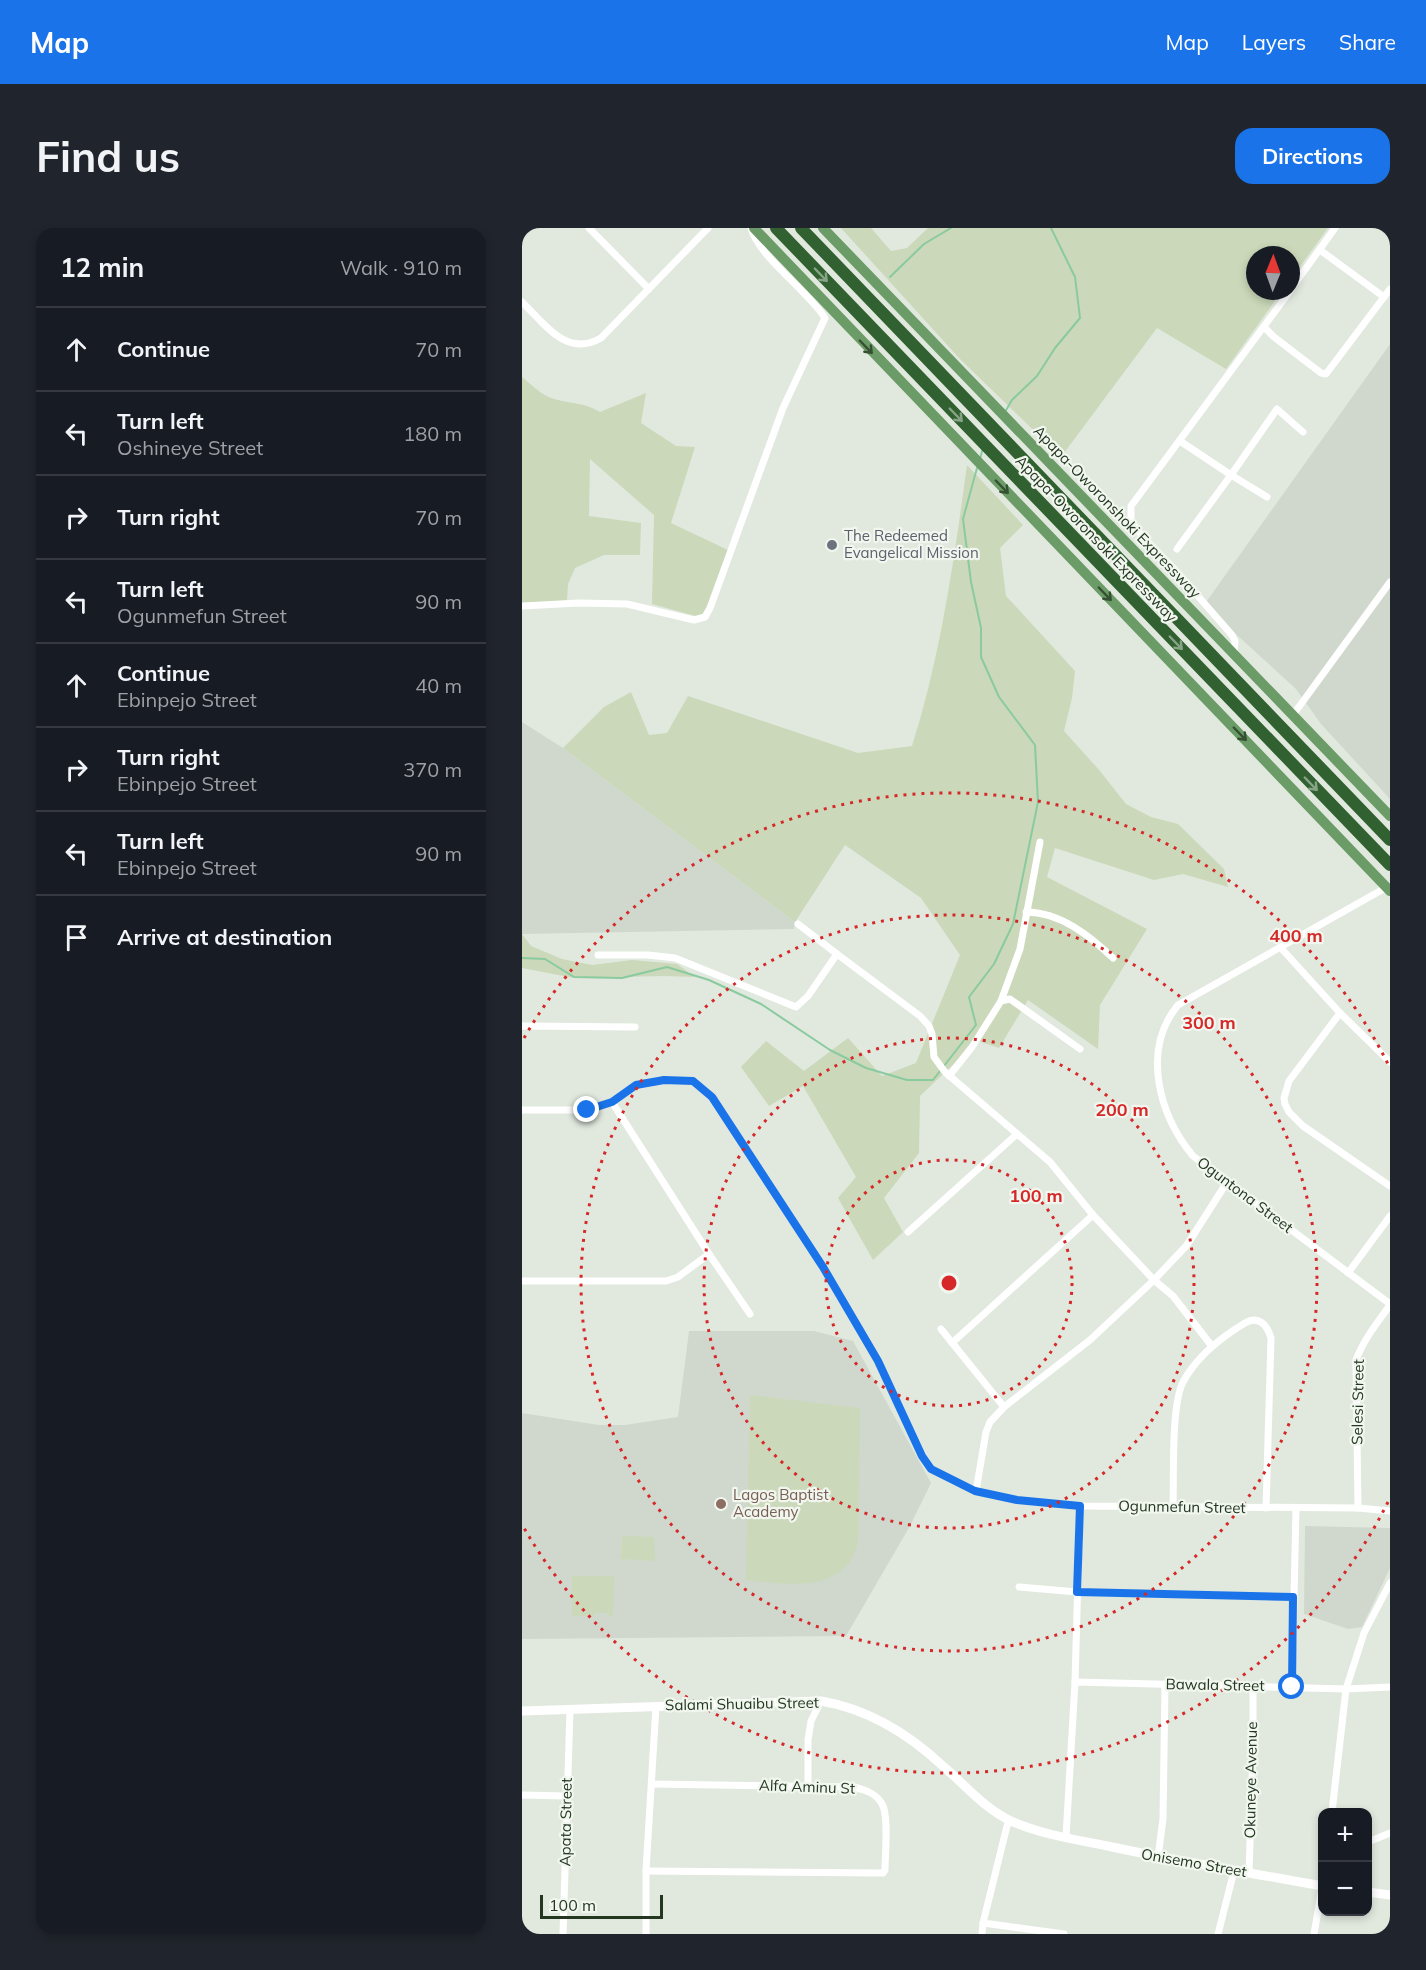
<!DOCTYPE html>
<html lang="en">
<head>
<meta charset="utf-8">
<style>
  :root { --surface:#171b24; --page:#20242c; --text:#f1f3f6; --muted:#9ea1a6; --line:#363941; --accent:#1a73e8 }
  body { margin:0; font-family:Mulish,sans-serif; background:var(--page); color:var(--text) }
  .controls { position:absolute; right:18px; bottom:18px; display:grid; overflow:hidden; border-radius:12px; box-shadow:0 3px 9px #0003 }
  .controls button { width:54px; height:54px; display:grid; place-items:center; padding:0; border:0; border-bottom:2px solid var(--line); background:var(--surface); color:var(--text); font:30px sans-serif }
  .compass { position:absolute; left:724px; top:18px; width:54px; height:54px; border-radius:50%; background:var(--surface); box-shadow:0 3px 9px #0003; rotate:1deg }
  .scale { position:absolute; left:18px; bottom:15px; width:123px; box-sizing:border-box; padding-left:6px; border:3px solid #233721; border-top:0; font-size:16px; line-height:21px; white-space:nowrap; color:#233721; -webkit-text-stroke:4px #f1f6ee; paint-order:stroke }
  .stop { position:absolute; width:18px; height:18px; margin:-14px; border:4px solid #1a73e8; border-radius:50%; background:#fff }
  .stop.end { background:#1a73e8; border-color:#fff; box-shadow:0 2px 6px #0008 }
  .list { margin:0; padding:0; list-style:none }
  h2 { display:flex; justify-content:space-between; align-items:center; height:78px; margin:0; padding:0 24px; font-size:26px }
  h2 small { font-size:20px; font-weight:400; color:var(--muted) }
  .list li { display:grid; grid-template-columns:39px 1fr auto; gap:18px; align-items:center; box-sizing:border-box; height:84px; padding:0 24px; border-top:2px solid var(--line) }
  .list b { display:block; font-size:22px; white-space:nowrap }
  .list p { margin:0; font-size:20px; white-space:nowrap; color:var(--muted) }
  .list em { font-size:20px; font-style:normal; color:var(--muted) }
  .icon { flex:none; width:33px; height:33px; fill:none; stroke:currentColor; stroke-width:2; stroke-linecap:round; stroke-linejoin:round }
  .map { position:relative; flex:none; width:868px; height:1706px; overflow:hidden; border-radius:18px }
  header { display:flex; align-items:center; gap:36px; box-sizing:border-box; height:84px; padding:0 30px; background:var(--accent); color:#fff }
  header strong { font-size:28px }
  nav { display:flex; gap:33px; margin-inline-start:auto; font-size:21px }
  .intro { display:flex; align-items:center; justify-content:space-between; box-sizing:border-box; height:144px; padding:0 36px }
  h1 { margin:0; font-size:42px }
  .button { padding:15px 27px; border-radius:18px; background:var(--accent); color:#fff; font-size:21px; font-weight:700 }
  main { display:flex; gap:36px; padding:0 36px }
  aside { flex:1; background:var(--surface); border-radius:18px; box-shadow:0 3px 9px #0003 }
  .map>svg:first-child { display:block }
  .built { fill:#d0d8cd }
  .green { fill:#cbd8b9 }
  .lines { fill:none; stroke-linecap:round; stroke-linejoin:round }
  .stream { stroke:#8aca9f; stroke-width:2 }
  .street { stroke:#fff; stroke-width:7 }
  .secondary { stroke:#fff; stroke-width:9 }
  .primary { stroke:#6b9b66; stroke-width:10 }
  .highway { stroke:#316130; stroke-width:12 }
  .oneway { stroke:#87a486 }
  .oneway2 { stroke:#355032 }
  .route { stroke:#1a73e8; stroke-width:8 }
  .ring { fill:none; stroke:#d62828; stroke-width:3; stroke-dasharray:3 6 }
  .worship-dot { fill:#6b7280; stroke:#f1f6ee; stroke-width:2 }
  .education-dot { fill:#8d6e63; stroke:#f1f6ee; stroke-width:2 }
  .labels { text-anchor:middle; stroke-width:4.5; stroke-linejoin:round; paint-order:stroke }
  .street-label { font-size:15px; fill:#233721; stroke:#f1f6ee }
  .worship-label { font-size:15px; fill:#5b616d; stroke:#f1f6ee; text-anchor:start }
  .education-label { font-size:15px; fill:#785e54; stroke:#f1f6ee; text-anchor:start }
  .centre { fill:#d62828; stroke:#f1f6ee; stroke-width:3 }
  .ring-label { font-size:18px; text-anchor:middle; font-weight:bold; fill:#d62828; stroke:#f1f6ee; stroke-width:4.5; stroke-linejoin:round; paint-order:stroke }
</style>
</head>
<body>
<header>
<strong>Map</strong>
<nav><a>Map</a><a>Layers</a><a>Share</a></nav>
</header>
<div class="intro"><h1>Find us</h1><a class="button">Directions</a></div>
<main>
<aside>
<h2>12 min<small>Walk · 910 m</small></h2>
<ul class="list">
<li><svg class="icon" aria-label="ahead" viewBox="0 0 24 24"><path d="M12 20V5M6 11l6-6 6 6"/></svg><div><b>Continue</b></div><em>70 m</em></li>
<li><svg class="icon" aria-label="left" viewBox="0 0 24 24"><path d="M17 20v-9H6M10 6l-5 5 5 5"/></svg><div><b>Turn left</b><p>Oshineye Street</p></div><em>180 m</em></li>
<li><svg class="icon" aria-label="right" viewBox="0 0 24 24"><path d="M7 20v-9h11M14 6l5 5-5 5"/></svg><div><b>Turn right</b></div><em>70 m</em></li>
<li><svg class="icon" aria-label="left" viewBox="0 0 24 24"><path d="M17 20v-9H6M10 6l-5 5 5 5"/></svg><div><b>Turn left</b><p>Ogunmefun Street</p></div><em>90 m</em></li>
<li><svg class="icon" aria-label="ahead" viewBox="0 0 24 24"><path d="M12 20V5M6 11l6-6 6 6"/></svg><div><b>Continue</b><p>Ebinpejo Street</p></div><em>40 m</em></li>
<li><svg class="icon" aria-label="right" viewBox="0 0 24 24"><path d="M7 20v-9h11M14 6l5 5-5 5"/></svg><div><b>Turn right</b><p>Ebinpejo Street</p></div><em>370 m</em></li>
<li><svg class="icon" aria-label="left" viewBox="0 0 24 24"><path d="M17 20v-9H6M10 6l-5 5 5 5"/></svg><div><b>Turn left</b><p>Ebinpejo Street</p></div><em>90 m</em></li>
<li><svg class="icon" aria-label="arrive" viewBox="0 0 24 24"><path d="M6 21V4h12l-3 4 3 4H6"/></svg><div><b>Arrive at destination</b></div></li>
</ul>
</aside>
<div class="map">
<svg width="868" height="1706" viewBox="0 0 868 1706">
  <rect width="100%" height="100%" fill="#e1e9df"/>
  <g class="built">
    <polygon points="868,116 868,571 799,496 774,461 682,377"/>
    <polygon points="0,494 41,520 273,694 272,701 0,706"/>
    <polygon points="167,1103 292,1103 331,1113 409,1255 388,1298 324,1408 0,1411 0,1185 77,1197 103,1197 156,1189"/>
    <polygon points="783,1298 868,1300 868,1340 840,1399 826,1401 782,1386"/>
  </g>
  <g class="green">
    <polygon points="319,0 349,0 369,23 385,20 406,0 806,0 769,51 769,27 733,27 733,63 760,63 704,141 635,100 539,229 438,131"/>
    <path d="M0 149C10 157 19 167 32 171 50 176 61 174 78 184L124 165 119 195 154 218 173 219 149 295 208 323 181 390 130 376 132 287 68 231 67 288 119 295 118 327H82L53 340 46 356 45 373 0 375Z"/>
    <path d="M445 237 501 297 478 320 484 368 553 443 550 470 542 503 578 543 604 576 629 589 656 596 702 641 706 659 661 646 632 652 533 620 525 649 625 701 578 777 576 821 506 772 477 820 456 813 398 868 397 925 362 970 381 1004 351 1032 316 970 334 949 281 858 247 878 219 839 244 813 282 843 326 810 360 848 394 835 438 727 399 670 323 617 273 694 41 520 82 479 109 464 127 507 145 505 166 468 336 525 390 518C419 427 432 332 445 237Z"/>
    <polygon points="0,706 9,718 40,731 70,737 110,732 155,736 173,749 141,748 52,750 0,740"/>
    <path d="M228 1167 338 1180 336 1315C333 1322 331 1330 326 1336 303 1364 256 1355 224 1352Z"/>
    <polygon points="101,1308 132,1309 133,1333 98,1331"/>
    <polygon points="50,1348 92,1348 91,1388 87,1388 87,1385 72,1385 72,1388 50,1388"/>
  </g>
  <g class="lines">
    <g class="stream">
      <polyline points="368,49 402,16 429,0"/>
      <polyline points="483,184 490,172 515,148 533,120 558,90 553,49 529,0"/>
      <polyline points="458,231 461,220"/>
      <polyline points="0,730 23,731 52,749 100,750 145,739 187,752 239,776 308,822 344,840 385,852 411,852 454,797 447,769 472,736 491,696 516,574 513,517 477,469 459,429 459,400 449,354 441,291 455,240"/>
    </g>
    <g class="street">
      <polyline points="67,0 127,61"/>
      <polyline points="866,0 868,1"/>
      <polyline points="798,22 862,69"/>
      <polyline points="769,61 813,0"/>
      <path d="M0 74C23 96 44 130 79 110L186 0"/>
      <polyline points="742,99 752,109 799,145 804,146 868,61"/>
      <polyline points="658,213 709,247 755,181 781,204"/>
      <polyline points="655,321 709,247 745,269"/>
      <path d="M0 378 57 375 105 376 172 392 183 389 188 380 261 180 303 90C286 63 236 28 229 0"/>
      <polyline points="712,427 713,413 710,407 654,343 619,307 609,293 609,278 768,63"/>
      <polyline points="771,487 868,354"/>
      <path d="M865 659 656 777C619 822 637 887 671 928L868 1076"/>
      <path d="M504 684C538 684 568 708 591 730"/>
      <polyline points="276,696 315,726"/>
      <polyline points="759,720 818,785 868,834"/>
      <polyline points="76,727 126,727 153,730 274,779 286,768 315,726 398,788 407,798 410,806 412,829 423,844 528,934 571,987 632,1052 651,1068 689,1117"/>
      <polyline points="479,773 498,721 518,614"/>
      <polyline points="818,785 767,853 762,870 763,876 767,884 781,898 868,958"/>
      <polyline points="0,798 113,799"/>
      <polyline points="427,848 450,819 479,773 488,771 558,821"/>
      <polyline points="90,874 187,1026 228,1086"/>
      <polyline points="0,882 65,882 90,874 114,857 142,852 171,853 190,869 301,1039 356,1133 401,1228 409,1241 430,1252 454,1263 495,1272 558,1278 836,1280 868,1283"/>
      <polyline points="386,1004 495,906"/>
      <polyline points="826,1045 868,988"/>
      <polyline points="0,1053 144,1053 156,1049 187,1026"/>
      <polyline points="419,1101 482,1179"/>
      <polyline points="430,1115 571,987"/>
      <polyline points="454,1263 464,1204 468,1194 482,1179 568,1112 632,1052 665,1017 705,954"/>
      <path d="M651 1278C652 1248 649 1178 661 1154 675 1128 698 1110 723 1095 737 1087 745 1097 749 1110L744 1280"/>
      <path d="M836 1280 834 1132C842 1111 855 1095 868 1077"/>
      <polyline points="497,1359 555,1364 771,1369"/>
      <polyline points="553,1454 824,1461 868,1459"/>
      <polyline points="770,1459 774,1280"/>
      <polyline points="286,1558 286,1512 289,1493 299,1473"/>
      <polyline points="0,1567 44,1568"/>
      <polyline points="810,1584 824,1461 842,1405 868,1355"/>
      <polyline points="488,1592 485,1598 461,1695 542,1706"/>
      <polyline points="544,1609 553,1454 558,1278"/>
      <polyline points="846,1614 868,1605"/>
      <polyline points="636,1629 641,1591 643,1456"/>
      <path d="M124 1643 357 1645H361L363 1642C363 1627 367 1587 360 1576 354 1565 343 1562 332 1559L130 1556"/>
      <polyline points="727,1645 731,1523 731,1459"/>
      <polyline points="41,1706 48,1482"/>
      <polyline points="124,1706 124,1643 134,1478"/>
      <polyline points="460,1706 461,1695"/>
      <polyline points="696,1706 712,1643"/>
      <polyline points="792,1706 800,1660"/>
    </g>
    <g class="secondary">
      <path d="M0 1483 299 1473C346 1481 388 1507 422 1539 443 1557 463 1581 489 1593 520 1607 557 1612 590 1619 660 1634 730 1645 800 1658"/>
      <polyline points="846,1664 868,1667"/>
    </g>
    <g class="primary">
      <polyline points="232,0 868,663"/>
      <polyline points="301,0 868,588"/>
    </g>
    <g class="highway">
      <polyline points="254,0 868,637"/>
      <polyline points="279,0 868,612"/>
    </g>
  </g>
  <defs><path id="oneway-shaft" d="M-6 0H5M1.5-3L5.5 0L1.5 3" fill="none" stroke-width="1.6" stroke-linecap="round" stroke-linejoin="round" transform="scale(1.5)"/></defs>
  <g class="oneway">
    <use href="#oneway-shaft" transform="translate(299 47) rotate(46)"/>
    <use href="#oneway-shaft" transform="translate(434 187) rotate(46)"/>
    <use href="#oneway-shaft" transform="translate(654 415) rotate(46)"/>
    <use href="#oneway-shaft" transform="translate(789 556) rotate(46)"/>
  </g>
  <g class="oneway2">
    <use href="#oneway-shaft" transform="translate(344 119) rotate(46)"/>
    <use href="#oneway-shaft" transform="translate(480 259) rotate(46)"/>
    <use href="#oneway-shaft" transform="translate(583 366) rotate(46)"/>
    <use href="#oneway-shaft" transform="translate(718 506) rotate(46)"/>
  </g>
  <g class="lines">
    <polyline class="route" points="65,882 90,874 114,857 142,852 171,853 190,869 301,1039 356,1133 400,1228 409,1241 453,1263 495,1272 558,1278 555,1364 771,1369 770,1459"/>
  </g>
  <g class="ring">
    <circle cx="427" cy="1055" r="123"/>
    <circle cx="427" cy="1055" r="245"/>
    <circle cx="427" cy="1055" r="368"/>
    <path d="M866 1274A491 491 0 0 1 2 1300M2 810A491 491 0 0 1 866 836"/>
  </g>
  <circle class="worship-dot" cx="310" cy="317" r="6"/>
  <circle class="education-dot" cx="199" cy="1276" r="6"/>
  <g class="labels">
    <g class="street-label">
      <text transform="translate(595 284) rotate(46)" y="5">Apapa-Oworonshoki Expressway</text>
      <text transform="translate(574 311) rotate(46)" y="5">Apapa-Oworonsoki Expressway</text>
      <text transform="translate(723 967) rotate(37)" y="5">Oguntona Street</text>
      <text transform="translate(836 1174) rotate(-89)" y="5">Selesi Street</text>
      <text transform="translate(660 1279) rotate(1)" y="5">Ogunmefun Street</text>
      <text transform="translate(693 1457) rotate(1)" y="5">Bawala Street</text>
      <text transform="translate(220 1476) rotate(-1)" y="5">Salami Shuaibu Street</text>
      <text transform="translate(729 1552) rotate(-89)" y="5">Okuneye Avenue</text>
      <text transform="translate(285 1559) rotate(2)" y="5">Alfa Aminu St</text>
      <text transform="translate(44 1594) rotate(-89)" y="5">Apata Street</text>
      <text transform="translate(672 1635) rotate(10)" y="5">Onisemo Street</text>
    </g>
    <g class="worship-label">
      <text x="322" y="313">The Redeemed<tspan x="322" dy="17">Evangelical Mission</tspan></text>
    </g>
    <g class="education-label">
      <text x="211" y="1272">Lagos Baptist<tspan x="211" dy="17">Academy</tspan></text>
    </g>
  </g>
  <circle cx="427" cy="1055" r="9" class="centre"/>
  <g class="ring-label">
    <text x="774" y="714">400 m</text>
    <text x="687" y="801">300 m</text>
    <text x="600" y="888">200 m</text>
    <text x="514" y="974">100 m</text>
  </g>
</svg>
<div class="controls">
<button>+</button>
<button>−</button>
</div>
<svg class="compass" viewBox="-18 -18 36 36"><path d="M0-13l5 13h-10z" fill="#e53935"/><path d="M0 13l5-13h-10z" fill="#9ea1a6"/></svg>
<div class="scale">100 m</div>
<div class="stop" style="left:770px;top:1459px"></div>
<div class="stop end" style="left:65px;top:882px"></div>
</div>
</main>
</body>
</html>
